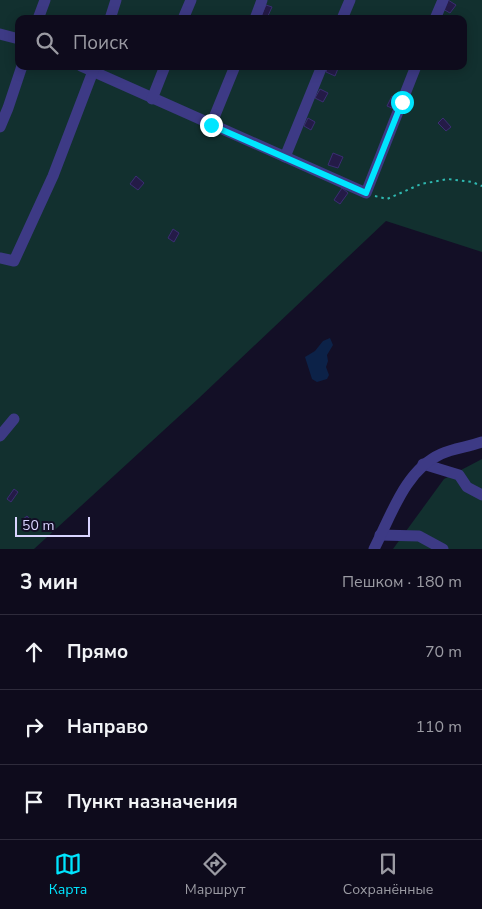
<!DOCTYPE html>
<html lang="ru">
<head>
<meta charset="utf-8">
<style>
  :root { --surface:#0e0b1c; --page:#1c1929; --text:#f1f3f6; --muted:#9b9ba3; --line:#2e2b3b; --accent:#00e5ff }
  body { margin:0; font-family:"Nunito Sans",sans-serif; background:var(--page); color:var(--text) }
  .scale { position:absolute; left:15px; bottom:12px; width:75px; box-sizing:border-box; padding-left:5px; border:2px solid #d9d4ff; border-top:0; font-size:14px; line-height:18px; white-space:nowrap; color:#d9d4ff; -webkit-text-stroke:4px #130f26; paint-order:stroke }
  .stop { position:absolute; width:15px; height:15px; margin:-11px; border:4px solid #00e5ff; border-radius:50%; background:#fff }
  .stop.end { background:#00e5ff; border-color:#fff; box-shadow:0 1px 5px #0008 }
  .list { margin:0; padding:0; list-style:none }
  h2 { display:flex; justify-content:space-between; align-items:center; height:65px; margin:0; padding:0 20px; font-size:21px }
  h2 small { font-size:16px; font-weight:400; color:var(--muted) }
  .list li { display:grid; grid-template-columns:32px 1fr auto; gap:15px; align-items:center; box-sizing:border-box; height:75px; padding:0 20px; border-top:1px solid var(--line) }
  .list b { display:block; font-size:19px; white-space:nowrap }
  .list em { font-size:16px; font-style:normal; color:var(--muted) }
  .icon { flex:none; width:28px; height:28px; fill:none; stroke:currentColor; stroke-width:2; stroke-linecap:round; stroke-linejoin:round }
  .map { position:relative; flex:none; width:482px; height:549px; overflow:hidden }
  .search { position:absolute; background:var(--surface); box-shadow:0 2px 12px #0003; left:15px; right:15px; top:15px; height:55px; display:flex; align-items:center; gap:12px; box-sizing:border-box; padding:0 18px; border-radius:10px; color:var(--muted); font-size:19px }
  .sheet { height:290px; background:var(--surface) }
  nav { display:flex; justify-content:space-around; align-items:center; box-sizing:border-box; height:70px; border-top:1px solid var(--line); background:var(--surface); font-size:14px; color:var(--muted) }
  nav a { display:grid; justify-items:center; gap:2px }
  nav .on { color:var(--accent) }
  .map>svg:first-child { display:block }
  .green { fill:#12302f; fill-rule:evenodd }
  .water { fill:#0c2248 }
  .building { fill:#241b47; stroke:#3b2d73 }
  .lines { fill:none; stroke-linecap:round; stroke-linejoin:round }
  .path { stroke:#2fb8b0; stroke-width:2; stroke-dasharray:2.5 4; stroke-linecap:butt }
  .minor { stroke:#3d3a85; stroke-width:11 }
  .route { stroke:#00e5ff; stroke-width:6 }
</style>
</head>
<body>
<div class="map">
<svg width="482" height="549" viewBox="0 0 482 549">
  <rect width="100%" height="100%" fill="#130f26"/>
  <g class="green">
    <path d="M0 0H482V252L386 221 199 398 34 549H0ZM19 19H463V66H19Z"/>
    <polygon points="482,459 482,549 393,549 444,479"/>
  </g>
  <polygon class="water" points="330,338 333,345 327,355 328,361 326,367 329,375 327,379 317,382 312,379 305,357 315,351 323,341"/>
  <g class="building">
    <polygon points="448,0 456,5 450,13 443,9"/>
    <polygon points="266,5 272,7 267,18 261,16"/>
    <polygon points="328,66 339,66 335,76 326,72"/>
    <polygon points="320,89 328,93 323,102 315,98"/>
    <polygon points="392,96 398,99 394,109 387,106"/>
    <polygon points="308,118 315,122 311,130 304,126"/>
    <polygon points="443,118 451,127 446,131 438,123"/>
    <polygon points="333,153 343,157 338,168 328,165"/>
    <polygon points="136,176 144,183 138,190 130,184"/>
    <polygon points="342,188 348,193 340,204 334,200"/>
    <polygon points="173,229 179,233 174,242 168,238"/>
    <polygon points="14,489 18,492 11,502 7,499"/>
    <polygon points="27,516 33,523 29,528 22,520"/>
  </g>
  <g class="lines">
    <polyline class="path" points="375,196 387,199 421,184 448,179 472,182 482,186"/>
    <g class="minor">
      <polyline points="38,19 45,0"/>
      <polyline points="110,19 116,0"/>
      <polyline points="183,19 191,0"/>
      <polyline points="255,19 262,0"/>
      <polyline points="342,19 350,0"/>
      <polyline points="435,19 443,0"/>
      <polyline points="0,34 19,39"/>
      <polyline points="81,66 366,193 416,66"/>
      <polyline points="152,99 165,66"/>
      <polyline points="211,125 235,66"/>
      <polyline points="0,127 8,108 22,66"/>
      <polyline points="285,157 322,66"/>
      <polyline points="0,258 14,261 53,176 95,66"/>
      <polyline points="0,436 14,419"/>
      <polyline points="423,464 459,475 467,487 482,495"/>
      <polyline points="380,535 419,536 443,549"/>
      <path d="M374 549C391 516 405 470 441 454 454 448 469 447 482 442"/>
    </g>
  </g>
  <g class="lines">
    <polyline class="route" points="211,125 366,193 402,102"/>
  </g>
</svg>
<div class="scale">50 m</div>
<div class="stop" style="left:402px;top:102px"></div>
<div class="stop end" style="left:211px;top:125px"></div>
<div class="search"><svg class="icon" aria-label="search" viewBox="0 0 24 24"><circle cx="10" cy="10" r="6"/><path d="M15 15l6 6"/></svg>Поиск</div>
</div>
<section class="sheet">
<h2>3 мин<small>Пешком · 180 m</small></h2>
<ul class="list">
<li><svg class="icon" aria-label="ahead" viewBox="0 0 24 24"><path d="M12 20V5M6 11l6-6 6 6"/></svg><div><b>Прямо</b></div><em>70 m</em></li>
<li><svg class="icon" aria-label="right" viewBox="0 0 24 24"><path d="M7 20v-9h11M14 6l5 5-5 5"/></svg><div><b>Направо</b></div><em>110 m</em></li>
<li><svg class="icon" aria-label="arrive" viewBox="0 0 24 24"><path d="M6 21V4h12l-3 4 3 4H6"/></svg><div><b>Пункт назначения</b></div></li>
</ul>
</section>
<nav>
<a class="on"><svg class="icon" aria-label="map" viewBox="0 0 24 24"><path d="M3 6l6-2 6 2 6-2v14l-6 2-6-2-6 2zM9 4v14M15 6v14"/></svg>Карта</a>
<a><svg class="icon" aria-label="directions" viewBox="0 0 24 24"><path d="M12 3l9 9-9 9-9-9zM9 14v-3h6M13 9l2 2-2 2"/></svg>Маршрут</a>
<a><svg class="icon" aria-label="saved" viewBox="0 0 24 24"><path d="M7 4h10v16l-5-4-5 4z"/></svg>Сохранённые</a>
</nav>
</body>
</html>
